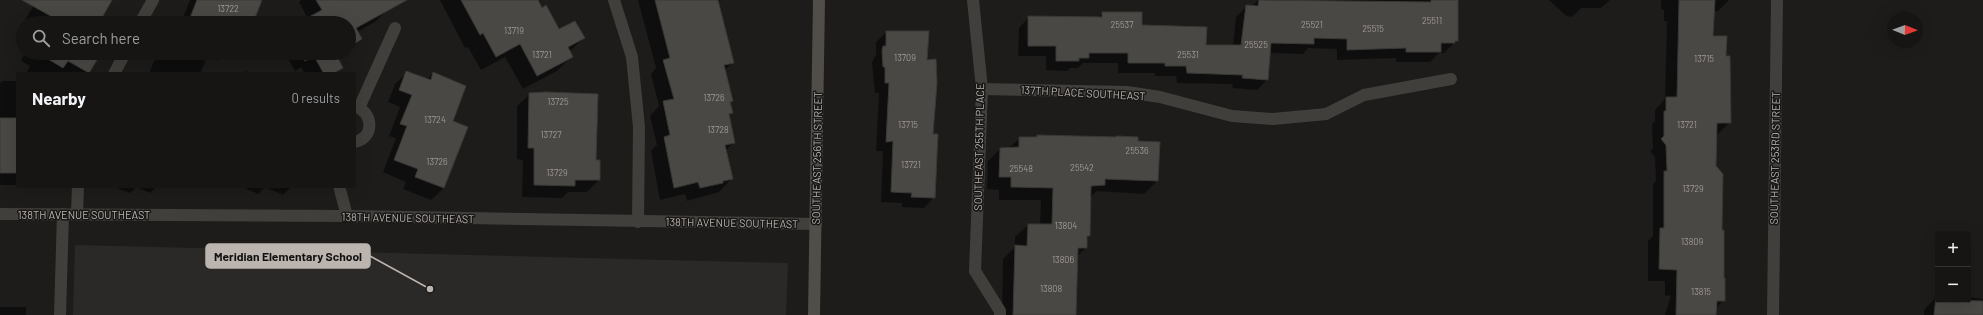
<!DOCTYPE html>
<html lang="en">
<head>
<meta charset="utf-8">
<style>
  :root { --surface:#161514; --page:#232222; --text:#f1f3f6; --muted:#9e9fa0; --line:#353434 }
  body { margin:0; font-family:Barlow,sans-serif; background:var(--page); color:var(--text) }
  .controls { position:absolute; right:12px; bottom:12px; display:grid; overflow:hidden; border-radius:4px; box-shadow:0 4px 16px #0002 }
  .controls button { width:36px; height:36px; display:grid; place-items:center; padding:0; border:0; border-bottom:1px solid var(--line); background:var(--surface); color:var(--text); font:20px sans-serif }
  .compass { position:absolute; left:1887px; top:12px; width:36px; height:36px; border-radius:50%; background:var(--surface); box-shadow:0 4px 16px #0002; rotate:91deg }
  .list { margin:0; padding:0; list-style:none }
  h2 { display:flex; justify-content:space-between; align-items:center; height:52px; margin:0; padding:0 16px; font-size:17px }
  h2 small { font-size:13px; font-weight:400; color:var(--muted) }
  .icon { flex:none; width:22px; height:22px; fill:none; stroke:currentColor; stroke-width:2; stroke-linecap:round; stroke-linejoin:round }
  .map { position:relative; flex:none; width:1983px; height:315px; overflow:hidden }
  .search { position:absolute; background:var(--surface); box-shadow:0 4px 16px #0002; left:16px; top:16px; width:340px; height:44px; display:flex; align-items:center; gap:10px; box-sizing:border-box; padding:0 14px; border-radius:22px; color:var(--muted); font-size:15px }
  .panel { position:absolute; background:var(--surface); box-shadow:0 4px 16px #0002; left:16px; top:72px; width:340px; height:116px; border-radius:4px }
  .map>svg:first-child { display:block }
  .built { fill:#2a2927 }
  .shadow { fill:#0007 }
  .building { fill:#4a4845; stroke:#393835 }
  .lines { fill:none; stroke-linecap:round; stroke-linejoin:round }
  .service { stroke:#413f3c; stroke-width:12 }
  .minor { stroke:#413f3c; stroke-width:12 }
  .secondary { stroke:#514e4a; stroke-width:12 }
  .labels { text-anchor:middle; stroke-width:3; stroke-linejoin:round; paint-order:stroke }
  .number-label { font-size:9px; fill:#9f9994 }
  .street-label { font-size:11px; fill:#bbb4af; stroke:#181716 }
  .leader { fill:none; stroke:#bbb4af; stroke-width:1.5 }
  .callout-dot { fill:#bbb4af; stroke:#181716; stroke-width:1.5 }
  .callout { fill:#bbb4af; stroke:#bbb4af; stroke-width:1.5 }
  .callout-label { font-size:12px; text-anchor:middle; font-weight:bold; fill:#111 }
</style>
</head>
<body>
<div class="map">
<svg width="1983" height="315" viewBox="0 0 1983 315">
  <rect width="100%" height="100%" fill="#1d1c1b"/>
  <polygon class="built" points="75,245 788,263 786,315 73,315"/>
  <g class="shadow">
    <polygon points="37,0 111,0 99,21 104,23 30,23 25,20"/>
    <polygon points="190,0 263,0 247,23 173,23 177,18 182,20"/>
    <polygon points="301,0 381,0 387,10 375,22 357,32 361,39 349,51 349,23 300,23 308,19 299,2"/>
    <polygon points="440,0 536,0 541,9 559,31 584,38 569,52 571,57 557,71 523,89 505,57 481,70 468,47 465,48"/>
    <polygon points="638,0 720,0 718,3 733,62 724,71 732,101 729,103 732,113 728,116 734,142 725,151 732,178 719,192 687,201 685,194 660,200 651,151 657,145 650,116 659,106 651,74 656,68"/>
    <polygon points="1258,0 1457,0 1457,40 1444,53 1439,53 1430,62 1396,62 1396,58 1337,60 1337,49 1308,48 1303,54 1269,53 1267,80 1257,90 1232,88 1233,84 1177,83 1176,76 1155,76 1155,73 1118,73 1118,63 1083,63 1078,68 1070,68 1067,71 1046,70 1046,56 1018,56 1019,28 1029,17 1097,18 1102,13 1205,46 1233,46 1236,17 1247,6 1251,7"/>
    <polygon points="1549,0 1610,0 1601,8 1581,8 1572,17 1566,16"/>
    <polygon points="1661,0 1729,0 1718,11 1713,11 1712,37 1725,57 1730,122 1718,134 1715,134 1715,167 1721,231 1724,300 1716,308 1715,315 1665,315 1671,295 1665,296 1665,281 1648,281 1648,241 1653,236 1653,184 1656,181 1655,157 1650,151 1653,149 1652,124 1655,121 1655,110 1665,99 1667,21 1664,21 1664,10 1661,9"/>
    <polygon points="887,32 926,61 934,197 924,208 902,207 902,203 881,202 883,151 876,151 879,93 875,93 872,62 876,55 876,42"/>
    <polygon points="25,53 94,53 87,74 26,74 30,66 21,61"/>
    <polygon points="157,53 225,53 217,61 207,57 200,74 149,74"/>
    <polygon points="285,53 345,53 337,58 342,67 335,74 305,74 301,67 295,71"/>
    <polygon points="245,71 253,74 242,74"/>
    <polygon points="407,72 427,80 433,73 452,122 444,188 431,200 403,189 406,182 383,172 396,138 389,136 400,107 388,102 395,84"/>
    <polygon points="3,81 18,81 18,185 0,185 0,83"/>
    <polygon points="530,94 599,180 587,192 568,192 562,198 522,197 523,160 517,159 517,106"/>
    <polygon points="1116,137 1137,142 1159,143 1157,181 1144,194 1097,191 1090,197 1089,236 1086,239 1086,248 1077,256 1075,315 1002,315 1003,259 1015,247 1015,237 1028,225 1040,225 1041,200 999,200 999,190 987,189 988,161 1000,149 1009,148 1020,138"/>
    <polygon points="111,186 157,186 150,193 136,187 130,193"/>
    <polygon points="240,186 292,186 283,195 265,187 258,194"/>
    <polygon points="1936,297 1938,300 1968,300 1968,297 1983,299 1983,315 1924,315 1924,310"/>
    <rect x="0" y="307" width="26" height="8"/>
  </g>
  <g class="building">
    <polygon points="22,0 112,0 99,23 63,23"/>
    <polygon points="197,0 262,0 253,23 188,23"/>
    <polygon points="316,0 407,0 356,28 362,39 349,47 349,23 298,23 322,10"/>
    <polygon points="461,0 538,0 542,8 546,5 559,29 575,21 585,38 568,47 573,57 537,76 520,44 496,57 483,33 480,35"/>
    <polygon points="655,0 718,0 734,63 724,65 733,101 730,102 733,113 729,114 735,143 725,145 733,179 723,181 723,183 700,188 698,182 674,188 664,137 670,135 663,101 674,99 663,60 670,58"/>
    <polygon points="1259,0 1431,2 1431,0 1458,0 1458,41 1455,41 1455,43 1441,43 1441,52 1406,52 1406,48 1347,50 1347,39 1314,38 1314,44 1271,43 1268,80 1242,78 1243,75 1187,73 1186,66 1165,66 1165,63 1128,63 1128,53 1089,53 1089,58 1079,58 1079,61 1056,61 1056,46 1028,46 1028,16 1102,17 1102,12 1142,12 1142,25 1207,27 1206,45 1241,45 1246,5 1258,6"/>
    <polygon points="1679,0 1715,0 1713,36 1727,36 1726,56 1730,56 1731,123 1717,123 1716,166 1723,174 1722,230 1724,230 1724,278 1725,278 1725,301 1717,301 1716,315 1676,315 1677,270 1659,269 1660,228 1664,228 1664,171 1667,171 1666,145 1661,139 1664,136 1664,111 1666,111 1666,97 1677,97"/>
    <polygon points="886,31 929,31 927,60 936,59 937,83 933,134 938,134 935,198 911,197 912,193 891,192 893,141 886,142 889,83 885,83 885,67 883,67 882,51 883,46 886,46"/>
    <polygon points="45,53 96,53 100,55 89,73 68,61 63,68 43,56"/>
    <polygon points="301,53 337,53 336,54 343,68 332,74 324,74 314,56 305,61"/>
    <polygon points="406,71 431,80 433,72 466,86 453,121 468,127 444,188 415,177 418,169 394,160 407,126 400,124 412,95 399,90"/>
    <polygon points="546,92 598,94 596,160 600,160 600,180 575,180 575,186 534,185 534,148 528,148 529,93"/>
    <rect x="0" y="118" width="18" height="55"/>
    <polygon points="1037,135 1116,137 1116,136 1138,137 1138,141 1160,142 1158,181 1105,179 1105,185 1091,186 1090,236 1087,236 1087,248 1078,248 1076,315 1013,315 1015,245 1027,246 1028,224 1052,224 1053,188 1011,187 1011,177 999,177 1000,148 1019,147 1019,137 1037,137"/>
    <polygon points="1936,296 1938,297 1938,300 1983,301 1983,315 1934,315"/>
  </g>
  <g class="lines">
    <g class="service">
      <polyline points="1326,114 1364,95 1451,79"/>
      <polyline points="975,271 1000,311 1000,315"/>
      <polyline points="60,315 63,214"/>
    </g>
    <g class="minor">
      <polyline points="614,0 632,57 639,127 638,222"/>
      <polyline points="973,0 982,89 975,271"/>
      <polyline points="140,23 153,0"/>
      <polyline points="114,74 125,53"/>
      <polyline points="982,89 1127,92 1160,97 1232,116 1273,119 1326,114"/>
      <path d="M354 106C374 111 375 139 354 142"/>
      <polyline points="359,108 395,28"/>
      <polyline points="339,186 347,216"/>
      <polyline points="0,214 347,216 816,224"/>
      <polyline points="77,214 78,186"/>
      <polyline points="1773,315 1777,0"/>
    </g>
    <polyline class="secondary" points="814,315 819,0"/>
  </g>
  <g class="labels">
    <g class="number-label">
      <text x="228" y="12">13722</text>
      <text x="1432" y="24">25511</text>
      <text x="1122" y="28">25537</text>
      <text x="1312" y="28">25521</text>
      <text x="1373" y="32">25515</text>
      <text x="514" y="34">13719</text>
      <text x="1256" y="48">25525</text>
      <text x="542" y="58">13721</text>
      <text x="1188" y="58">25531</text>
      <text x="905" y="61">13709</text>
      <text x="1704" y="62">13715</text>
      <text x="714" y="101">13726</text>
      <text x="558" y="105">13725</text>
      <text x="435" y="123">13724</text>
      <text x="908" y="128">13715</text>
      <text x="1687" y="128">13721</text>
      <text x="718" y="133">13728</text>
      <text x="551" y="138">13727</text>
      <text x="1137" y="154">25536</text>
      <text x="437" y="165">13726</text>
      <text x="911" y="168">13721</text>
      <text x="1082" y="171">25542</text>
      <text x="1021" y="172">25548</text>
      <text x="557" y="176">13729</text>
      <text x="1693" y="192">13729</text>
      <text x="1066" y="229">13804</text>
      <text x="1692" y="245">13809</text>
      <text x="1063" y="263">13806</text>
      <text x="1051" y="292">13808</text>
      <text x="1701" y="295">13815</text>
    </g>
    <g class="street-label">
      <text transform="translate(1083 93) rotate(3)" y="4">137TH PLACE SOUTHEAST</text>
      <text transform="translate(979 147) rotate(-89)" y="4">SOUTHEAST 255TH PLACE</text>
      <text transform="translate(817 158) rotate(-89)" y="4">SOUTHEAST 256TH STREET</text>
      <text transform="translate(1775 158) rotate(-89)" y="4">SOUTHEAST 253RD STREET</text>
      <text x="84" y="219">138TH AVENUE SOUTHEAST</text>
      <text transform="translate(408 218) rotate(1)" y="4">138TH AVENUE SOUTHEAST</text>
      <text transform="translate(732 223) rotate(1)" y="4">138TH AVENUE SOUTHEAST</text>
    </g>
  </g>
  <path class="leader" d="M430 289L370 256"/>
  <circle class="callout-dot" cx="430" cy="289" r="4"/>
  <rect class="callout" x="206" y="244" width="164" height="24" rx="4"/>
  <g class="callout-label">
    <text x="288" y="261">Meridian Elementary School</text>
  </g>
</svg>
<div class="controls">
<button>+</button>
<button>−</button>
</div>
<svg class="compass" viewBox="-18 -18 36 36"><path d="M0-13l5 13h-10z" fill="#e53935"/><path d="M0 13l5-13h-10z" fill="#9e9fa0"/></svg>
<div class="search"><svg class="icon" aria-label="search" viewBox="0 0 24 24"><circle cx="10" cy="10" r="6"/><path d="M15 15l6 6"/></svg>Search here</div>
<section class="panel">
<h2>Nearby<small>0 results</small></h2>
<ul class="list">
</ul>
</section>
</div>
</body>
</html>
